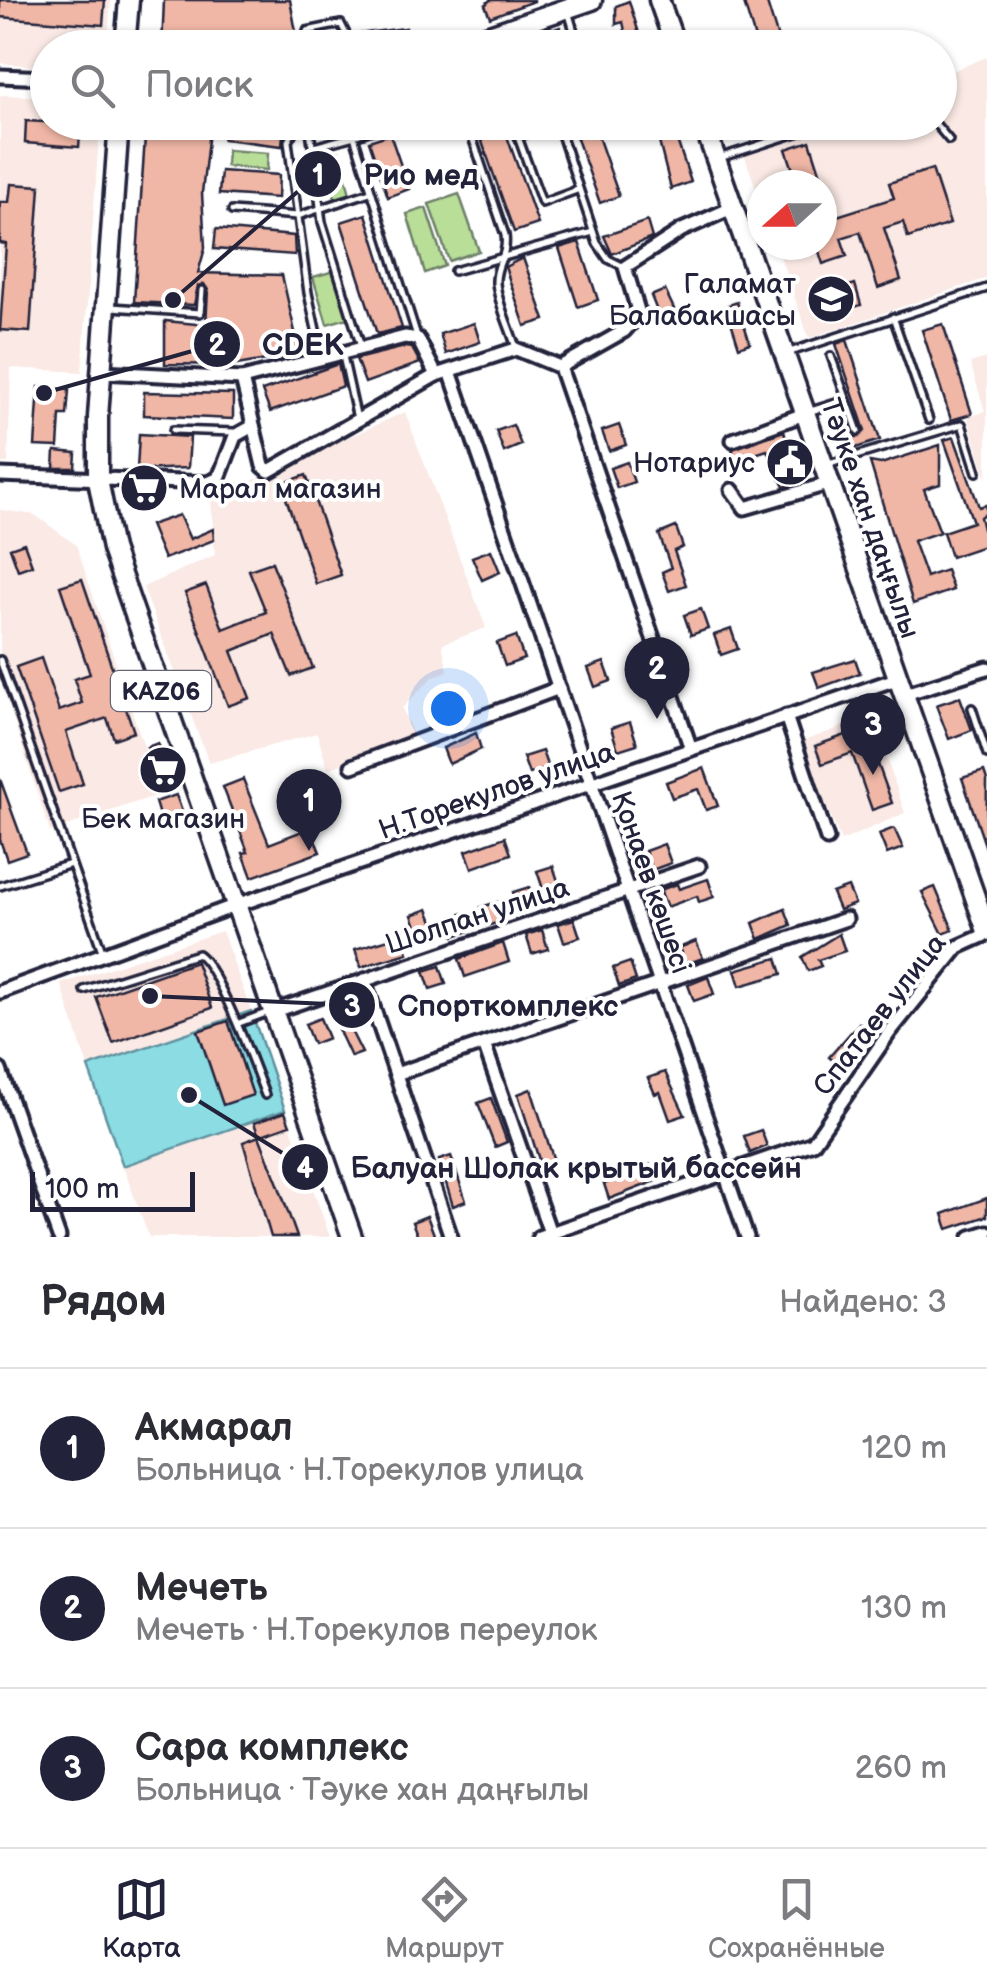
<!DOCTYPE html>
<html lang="ru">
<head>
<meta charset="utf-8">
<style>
  :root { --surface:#fff; --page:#f2f2f3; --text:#2b2b33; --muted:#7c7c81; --line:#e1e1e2; --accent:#22223b }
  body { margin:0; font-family:"Balsamiq Sans",sans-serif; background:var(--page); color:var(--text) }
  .compass { position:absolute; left:747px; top:170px; width:90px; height:90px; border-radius:50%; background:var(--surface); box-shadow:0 2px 8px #0004; rotate:249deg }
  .scale { position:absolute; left:30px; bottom:25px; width:165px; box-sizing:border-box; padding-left:10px; border:5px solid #22223b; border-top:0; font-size:28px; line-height:35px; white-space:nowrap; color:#22223b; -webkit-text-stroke:8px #fff; paint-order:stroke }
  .you { position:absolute; left:448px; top:708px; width:35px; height:35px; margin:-25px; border:8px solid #fff; border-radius:50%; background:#1a73e8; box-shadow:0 0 0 15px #1a73e833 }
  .badge { display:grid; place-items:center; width:65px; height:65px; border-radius:50%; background:var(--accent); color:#fff; font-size:32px; font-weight:700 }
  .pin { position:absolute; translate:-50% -82px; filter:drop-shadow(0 2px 5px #0008) }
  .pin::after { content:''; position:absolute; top:52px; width:35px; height:30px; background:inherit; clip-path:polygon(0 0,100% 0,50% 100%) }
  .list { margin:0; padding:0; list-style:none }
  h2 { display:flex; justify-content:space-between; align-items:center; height:130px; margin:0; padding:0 40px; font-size:42px }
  h2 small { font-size:32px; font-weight:400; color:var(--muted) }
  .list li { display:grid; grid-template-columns:65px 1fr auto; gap:30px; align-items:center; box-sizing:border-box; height:160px; padding:0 40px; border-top:2px solid var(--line) }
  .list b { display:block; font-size:38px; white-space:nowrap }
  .list p { margin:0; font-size:32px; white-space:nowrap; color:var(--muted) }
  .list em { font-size:32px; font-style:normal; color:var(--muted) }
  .icon { flex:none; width:55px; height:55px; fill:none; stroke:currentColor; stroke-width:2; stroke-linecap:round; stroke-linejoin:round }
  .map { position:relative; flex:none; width:987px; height:1237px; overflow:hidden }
  .search { position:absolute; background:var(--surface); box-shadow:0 2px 8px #0004; left:30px; right:30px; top:30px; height:110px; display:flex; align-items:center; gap:25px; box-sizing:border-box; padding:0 35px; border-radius:55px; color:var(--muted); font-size:38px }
  .sheet { height:610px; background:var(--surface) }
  nav { display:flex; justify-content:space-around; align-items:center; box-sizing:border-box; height:140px; border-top:2px solid var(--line); background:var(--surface); font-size:28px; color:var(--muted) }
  nav a { display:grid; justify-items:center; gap:5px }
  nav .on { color:var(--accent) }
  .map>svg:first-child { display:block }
  .built { fill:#fae9e4 }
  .green { fill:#b9de98; stroke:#6e806a; stroke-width:2.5 }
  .water { fill:#8bdce3; stroke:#6192a0; stroke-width:2.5 }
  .building { fill:#f0b7a6; stroke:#22223b; stroke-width:2.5 }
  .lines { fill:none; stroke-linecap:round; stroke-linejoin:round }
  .service-casing { stroke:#22223b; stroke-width:12 }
  .minor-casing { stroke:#22223b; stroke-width:19 }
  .primary-casing { stroke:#22223b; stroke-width:25 }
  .service { stroke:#fff; stroke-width:5 }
  .minor { stroke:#fff; stroke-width:11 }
  .primary { stroke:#fff; stroke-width:18 }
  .labels { text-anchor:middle; stroke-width:8; stroke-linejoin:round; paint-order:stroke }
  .shield { fill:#fff; stroke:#646476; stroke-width:2.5 }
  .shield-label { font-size:25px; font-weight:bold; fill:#22223b }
  .poi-label { font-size:28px; fill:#22223b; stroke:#fff; text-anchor:end }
  .street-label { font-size:28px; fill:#22223b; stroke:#fff }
  .leader { fill:none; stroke:#22223b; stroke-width:4 }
  .callout-dot { fill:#22223b; stroke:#fff; stroke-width:4 }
  .mark-label { font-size:30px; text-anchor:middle; font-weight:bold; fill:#fff }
  .callout-label { font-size:30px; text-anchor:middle; font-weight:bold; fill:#22223b; stroke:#fff; stroke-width:8; stroke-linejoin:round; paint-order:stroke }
</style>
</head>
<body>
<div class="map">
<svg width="987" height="1237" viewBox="0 0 987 1237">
  <rect width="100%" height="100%" fill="#fff"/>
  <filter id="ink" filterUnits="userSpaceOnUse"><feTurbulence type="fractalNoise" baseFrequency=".01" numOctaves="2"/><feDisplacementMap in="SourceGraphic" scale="20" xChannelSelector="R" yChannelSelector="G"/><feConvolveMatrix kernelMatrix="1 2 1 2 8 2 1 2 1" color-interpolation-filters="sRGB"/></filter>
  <g filter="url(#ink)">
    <g class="built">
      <polygon points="0,0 111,0 107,47 48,48 47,67 0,63"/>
      <polygon points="987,57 987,278 809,338 776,245 822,245 822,185 762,185 762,205 741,146 808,123 940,122 940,76"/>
      <polygon points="0,95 47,97 48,122 100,123 82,372 11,368 8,463 0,463"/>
      <polygon points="987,358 987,479 968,418 985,411 970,363"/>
      <polygon points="405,412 486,628 442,644 448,671 433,677 402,708 414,737 328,769 317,733 209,763 143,587 215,555 211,499"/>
      <polygon points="0,510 35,515 76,545 160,794 50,832 0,678"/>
      <polygon points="872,716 905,813 841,841 801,742"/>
      <polygon points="222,931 251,1011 88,1067 61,984"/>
      <polygon points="285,1110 330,1237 149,1237 123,1166"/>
    </g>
    <g class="green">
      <polygon points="227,150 268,153 267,170 226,166"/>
      <polygon points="339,152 350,194 335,198 324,155"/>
      <polygon points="459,194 479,251 449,261 429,204"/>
      <polygon points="426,208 445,266 425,273 407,214"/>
      <polygon points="334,271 348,318 327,324 313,277"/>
    </g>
    <polygon class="water" points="251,1011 285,1110 123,1166 88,1067"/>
    <g class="building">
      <polygon points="0,0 105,0 103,25 0,17"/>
      <polygon points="164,0 290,0 299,48 162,48"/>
      <polygon points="490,0 534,0 534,1 490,17 485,5"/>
      <polygon points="743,0 766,0 781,48 758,48"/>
      <polygon points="629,1 637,27 644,48 629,48 623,22 616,24 616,6"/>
      <polygon points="560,27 567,45 506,48 506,46"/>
      <polygon points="406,28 407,41 359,46 357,41 356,34"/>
      <polygon points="26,121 81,124 79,147 25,143"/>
      <polygon points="146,122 210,122 202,193 205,248 198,273 282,275 300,354 237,365 165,364 165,321 206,325 208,290 204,284 198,286 194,305 134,302"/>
      <polygon points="225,122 284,122 282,146 223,139"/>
      <polygon points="475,122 502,122 538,224 514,232"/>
      <polygon points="571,122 593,122 619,196 600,203"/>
      <polygon points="654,122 671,122 691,182 671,189"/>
      <polygon points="390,134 409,189 388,197 369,141"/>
      <polygon points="810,141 824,185 798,185 786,149"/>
      <polygon points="932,169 950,224 908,238 903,222 884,228 901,280 878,288 860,232 841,238 847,256 823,264 817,245 822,245 822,186 834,217 894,198 889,183"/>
      <polygon points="221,171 279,175 278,198 219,194"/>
      <polygon points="11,184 40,186 30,332 0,330 6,244 0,243 0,202 9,202"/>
      <polygon points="366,214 402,328 377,334 341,222"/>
      <polygon points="647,221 652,238 612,254 604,236"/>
      <polygon points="216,229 294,236 295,255 214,249"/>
      <polygon points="579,242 598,300 578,307 559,248"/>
      <polygon points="523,258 545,320 525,326 505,267"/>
      <polygon points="855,284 861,305 830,315 823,294"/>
      <polygon points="665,290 674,309 659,316 651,296"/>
      <polygon points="737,302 750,343 739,347 726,306"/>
      <polygon points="474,323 480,342 446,354 440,334"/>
      <polygon points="943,324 972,414 951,420 922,330"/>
      <polygon points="847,340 880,440 850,450 846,437 859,437 865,431 836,344"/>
      <polygon points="405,347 412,348 420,363 365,383 356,359"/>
      <polygon points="338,364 343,386 270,412 262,391"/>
      <polygon points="39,387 69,390 67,415 60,415 58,447 35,446"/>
      <polygon points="144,392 233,394 233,419 144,415"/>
      <polygon points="513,425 521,445 504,452 496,431"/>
      <polygon points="619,425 626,445 609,451 602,431"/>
      <polygon points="784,431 798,483 784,487 767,450 737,460 732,449"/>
      <polygon points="139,434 190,437 188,468 137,470"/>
      <polygon points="954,437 979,507 985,505 987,512 980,517 987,545 951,557 943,532 973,522 944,440"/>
      <polygon points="940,445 940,484 924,489 940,532 913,541 926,577 946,570 953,590 913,604 870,462 881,464"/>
      <polygon points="55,451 76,453 75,468 54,468"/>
      <polygon points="627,462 634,482 617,488 610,468"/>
      <polygon points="306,475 341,575 316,584 281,484"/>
      <polygon points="179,515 190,539 213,529 214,540 164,559 150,525"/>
      <polygon points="676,527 683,547 674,551 686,585 669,591 662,572 671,568 659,534"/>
      <polygon points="24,543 32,565 18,570 10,548"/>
      <polygon points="491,550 500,572 482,580 472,557"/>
      <polygon points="272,562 313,668 291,676 274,634 232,651 250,698 228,706 185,593 206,585 223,629 266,612 249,570"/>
      <polygon points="82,579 134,732 114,739 107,718 66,732 83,784 59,792 16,667 41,658 59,711 82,703 74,679 90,674 60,586"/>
      <polygon points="701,609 708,629 691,635 684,615"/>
      <polygon points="731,629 738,649 721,655 714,635"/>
      <polygon points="516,636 524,659 505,666 497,643"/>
      <polygon points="855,659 860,673 819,688 813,672"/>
      <polygon points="604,662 611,681 595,687 588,668"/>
      <polygon points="960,697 972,730 949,739 936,705"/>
      <polygon points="630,722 637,744 618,750 611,728"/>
      <polygon points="865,728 892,803 872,810 852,753 822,764 815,746"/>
      <polygon points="476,733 481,749 449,764 443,748"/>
      <polygon points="158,743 170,776 159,780 147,747"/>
      <polygon points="542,751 548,768 529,774 523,757"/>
      <polygon points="704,768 718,806 706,810 698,789 672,798 666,782"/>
      <polygon points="984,771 987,780 986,848 962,778"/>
      <polygon points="0,779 27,853 7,860 0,840"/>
      <polygon points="243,779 269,844 310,828 320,852 252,877 243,853 248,852 223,787"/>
      <polygon points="176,795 183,814 161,822 155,802"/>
      <polygon points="894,828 903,848 887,854 879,834"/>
      <polygon points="505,837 511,854 472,868 466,851"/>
      <polygon points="664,844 671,863 652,870 645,851"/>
      <polygon points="553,866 559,884 543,889 537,871"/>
      <polygon points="708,879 714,897 699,902 697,896 667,907 660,890 677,884 679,889"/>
      <polygon points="529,887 535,905 518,910 513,892"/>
      <polygon points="848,887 855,904 839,910 832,893"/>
      <polygon points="935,887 953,930 943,934 922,892"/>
      <polygon points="497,902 503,921 487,926 481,907"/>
      <polygon points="428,909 435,926 418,932 412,915"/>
      <polygon points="785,909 791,925 759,939 753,923"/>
      <polygon points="464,913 470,931 454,936 448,918"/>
      <polygon points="574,919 580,937 564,942 558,924"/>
      <polygon points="542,930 548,949 532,954 526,935"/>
      <polygon points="839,934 845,951 818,960 821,966 808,971 802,957"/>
      <polygon points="402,935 408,953 361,967 355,949"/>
      <polygon points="696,941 703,958 686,964 679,948"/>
      <polygon points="503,943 509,962 465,977 459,959"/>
      <polygon points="777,958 782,974 740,986 735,970"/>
      <polygon points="196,962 212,1008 113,1043 96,997"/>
      <polygon points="630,962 636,980 619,986 613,968"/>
      <polygon points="440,966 446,984 430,989 424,971"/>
      <polygon points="708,977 714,994 694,1001 688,985"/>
      <polygon points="320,1018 328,1038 313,1044 305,1024"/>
      <polygon points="228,1021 253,1095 223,1105 198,1031"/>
      <polygon points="859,1023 873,1034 842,1068 829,1057"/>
      <polygon points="348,1025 362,1053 351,1057 338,1029"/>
      <polygon points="665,1072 685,1115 670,1120 660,1092 655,1094 648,1078"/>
      <polygon points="531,1089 555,1164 542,1169 518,1094"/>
      <polygon points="491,1098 507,1142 495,1147 478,1103"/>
      <polygon points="285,1112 290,1125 259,1136 254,1123"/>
      <polygon points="761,1130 767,1146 750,1153 744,1136"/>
      <polygon points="259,1136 278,1184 297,1237 271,1237 243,1142"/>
      <polygon points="451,1156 466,1201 453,1206 439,1160"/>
      <polygon points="650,1165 656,1181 609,1199 604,1184"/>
      <polygon points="987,1198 987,1216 948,1229 943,1214"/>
      <polygon points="427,1216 435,1237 418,1237 412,1222"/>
    </g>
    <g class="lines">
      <g class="service-casing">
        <g id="service">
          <polyline points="568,11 579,48"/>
          <polyline points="305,48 307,31 341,24 353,48"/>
          <polyline points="299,122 288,141 308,293 322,357"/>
          <polyline points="309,122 322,222 361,347"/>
          <path d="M467 122 505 235C508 257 495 263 496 283 498 304 510 328 516 348"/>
          <polyline points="934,122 949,140"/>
          <polyline points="354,136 396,122"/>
          <polyline points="314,147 354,136 417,336"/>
          <polyline points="719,158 831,122"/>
          <polyline points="577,190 542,203 518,137 557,122 597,243 608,259 622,266"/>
          <polyline points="232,211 298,216 370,192"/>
          <polyline points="454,271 593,232"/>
          <polyline points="111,307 200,313 202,290"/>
          <polyline points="893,317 929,420"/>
          <polyline points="790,352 987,288"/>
          <polyline points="343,356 357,419"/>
          <polyline points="831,356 858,431"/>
          <polyline points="811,411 846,400"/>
          <polyline points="173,430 234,432"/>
          <polyline points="826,465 962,424 977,472"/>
          <polyline points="0,660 102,951"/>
          <polyline points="972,708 987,754"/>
          <polyline points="0,886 71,864"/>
          <path d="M84 990 198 954C218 967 255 1068 265 1095"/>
          <polyline points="239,1023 269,1012"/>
        </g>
      </g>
      <g class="minor-casing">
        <g id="minor">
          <polyline points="0,76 48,78"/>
          <polyline points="101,372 242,379 405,337 418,339 436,375 516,349 560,367"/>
          <polyline points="451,374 747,1237"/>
          <polyline points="242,379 263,466 269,471 436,375"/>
          <polyline points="733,440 807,413"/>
          <polyline points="0,475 208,483 219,478 235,436 253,426"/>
          <polyline points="732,490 745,508 831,483"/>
          <polyline points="902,695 987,668"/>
          <polyline points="786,716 827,839"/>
          <polyline points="691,749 560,367 624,331 639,314 625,267 682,230 734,207"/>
          <polyline points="352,766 559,688"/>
          <polyline points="364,980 451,1237"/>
          <polyline points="0,992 234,906 896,679"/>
          <polyline points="272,1012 699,866"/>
          <polyline points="484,1044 550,1233"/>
          <polyline points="0,1070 59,1237"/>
          <polyline points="396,1074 846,919"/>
          <polyline points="539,1237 813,1143 889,1033 958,947 987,934"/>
          <polyline points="971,1237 987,1232"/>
        </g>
      </g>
      <g class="primary-casing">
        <g id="primary">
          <polyline points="659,0 676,48"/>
          <polyline points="125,48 129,0"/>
          <polyline points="451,48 592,0"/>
          <polyline points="119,122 98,417 98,480 112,549 352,1237"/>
          <polyline points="703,122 987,931"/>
        </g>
      </g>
      <use href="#service" class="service"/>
      <use href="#minor" class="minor"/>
      <use href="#primary" class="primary"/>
    </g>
  </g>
  <defs>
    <g id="university-disc" transform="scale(2.5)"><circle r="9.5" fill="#22223b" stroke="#fff"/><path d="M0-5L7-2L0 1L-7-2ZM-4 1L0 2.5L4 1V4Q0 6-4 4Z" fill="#fff"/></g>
    <g id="civic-disc" transform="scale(2.5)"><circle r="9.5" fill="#22223b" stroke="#fff"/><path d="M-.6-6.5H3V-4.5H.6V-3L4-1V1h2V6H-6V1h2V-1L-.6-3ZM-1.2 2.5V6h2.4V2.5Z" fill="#fff"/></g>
    <g id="supermarket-disc" transform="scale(2.5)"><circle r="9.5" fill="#22223b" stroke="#fff"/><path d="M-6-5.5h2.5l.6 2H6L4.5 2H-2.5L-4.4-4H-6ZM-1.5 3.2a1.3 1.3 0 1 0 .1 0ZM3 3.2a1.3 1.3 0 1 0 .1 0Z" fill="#fff"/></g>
  </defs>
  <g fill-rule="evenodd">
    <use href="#university-disc" x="831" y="299"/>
    <use href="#civic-disc" x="790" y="462"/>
    <use href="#supermarket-disc" x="144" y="488"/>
    <use href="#supermarket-disc" x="163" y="770"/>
  </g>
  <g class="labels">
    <rect class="shield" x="111" y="671" width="100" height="40" rx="8"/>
    <g class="shield-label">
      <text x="161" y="700">KАZ06</text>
    </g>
    <g class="poi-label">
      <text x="796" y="293">Галамат<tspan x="796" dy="32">Балабакшасы</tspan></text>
      <text x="755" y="472">Нотариус</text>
      <text x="179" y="498" text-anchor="start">Марал магазин</text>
      <text x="163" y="828" text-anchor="middle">Бек магазин</text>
    </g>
    <g class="street-label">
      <text transform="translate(871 518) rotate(71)" y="10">Тәуке хан даңғылы</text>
      <text transform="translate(496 790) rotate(-19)" y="10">Н.Торекулов улица</text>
      <text transform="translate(652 882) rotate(71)" y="10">Қонаев көшесі</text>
      <text transform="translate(477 915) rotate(-18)" y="10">Шолпан улица</text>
      <text transform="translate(879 1014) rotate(-52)" y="10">Спатаев улица</text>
    </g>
  </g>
  <path class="leader" d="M173 300L318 174M44 393L217 344M150 996L352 1005M189 1095L305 1167"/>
  <g class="callout-dot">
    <circle cx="173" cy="300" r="10"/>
    <circle cx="44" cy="393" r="10"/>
    <circle cx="150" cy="996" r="10"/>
    <circle cx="189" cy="1095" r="10"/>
    <circle cx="318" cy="174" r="25"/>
    <circle cx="217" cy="344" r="25"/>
    <circle cx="352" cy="1005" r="25"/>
    <circle cx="305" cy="1167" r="25"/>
  </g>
  <g class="mark-label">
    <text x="318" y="185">1</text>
    <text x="217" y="355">2</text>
    <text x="352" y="1016">3</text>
    <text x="305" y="1178">4</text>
  </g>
  <g class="callout-label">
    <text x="421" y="185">Рио мед</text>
    <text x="303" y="355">CDEK</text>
    <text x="508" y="1016">Спорткомплекс</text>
    <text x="576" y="1178">Балуан Шолак крытый бассейн</text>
  </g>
</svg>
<svg class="compass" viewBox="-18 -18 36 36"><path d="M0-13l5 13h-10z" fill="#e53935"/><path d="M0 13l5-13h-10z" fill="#7c7c81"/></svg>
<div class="scale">100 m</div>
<div class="you"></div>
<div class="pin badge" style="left:309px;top:851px">1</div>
<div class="pin badge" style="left:657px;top:719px">2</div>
<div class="pin badge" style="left:873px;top:775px">3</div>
<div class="search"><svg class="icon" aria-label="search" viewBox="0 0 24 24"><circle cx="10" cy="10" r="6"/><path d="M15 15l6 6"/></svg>Поиск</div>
</div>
<section class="sheet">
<h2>Рядом<small>Найдено: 3</small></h2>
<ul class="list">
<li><span class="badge">1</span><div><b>Акмарал</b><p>Больница · Н.Торекулов улица</p></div><em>120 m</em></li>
<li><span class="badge">2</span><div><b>Мечеть</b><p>Мечеть · Н.Торекулов переулок</p></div><em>130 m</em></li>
<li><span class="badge">3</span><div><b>Сара комплекс</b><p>Больница · Тәуке хан даңғылы</p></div><em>260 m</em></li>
</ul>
</section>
<nav>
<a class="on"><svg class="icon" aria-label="map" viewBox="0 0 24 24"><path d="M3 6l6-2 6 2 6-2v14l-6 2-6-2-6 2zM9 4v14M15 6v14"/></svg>Карта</a>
<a><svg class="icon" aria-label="directions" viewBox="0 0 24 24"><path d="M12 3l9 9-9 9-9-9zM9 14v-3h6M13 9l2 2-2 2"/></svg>Маршрут</a>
<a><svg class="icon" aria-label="saved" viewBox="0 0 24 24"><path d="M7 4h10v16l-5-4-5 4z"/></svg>Сохранённые</a>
</nav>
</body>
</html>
